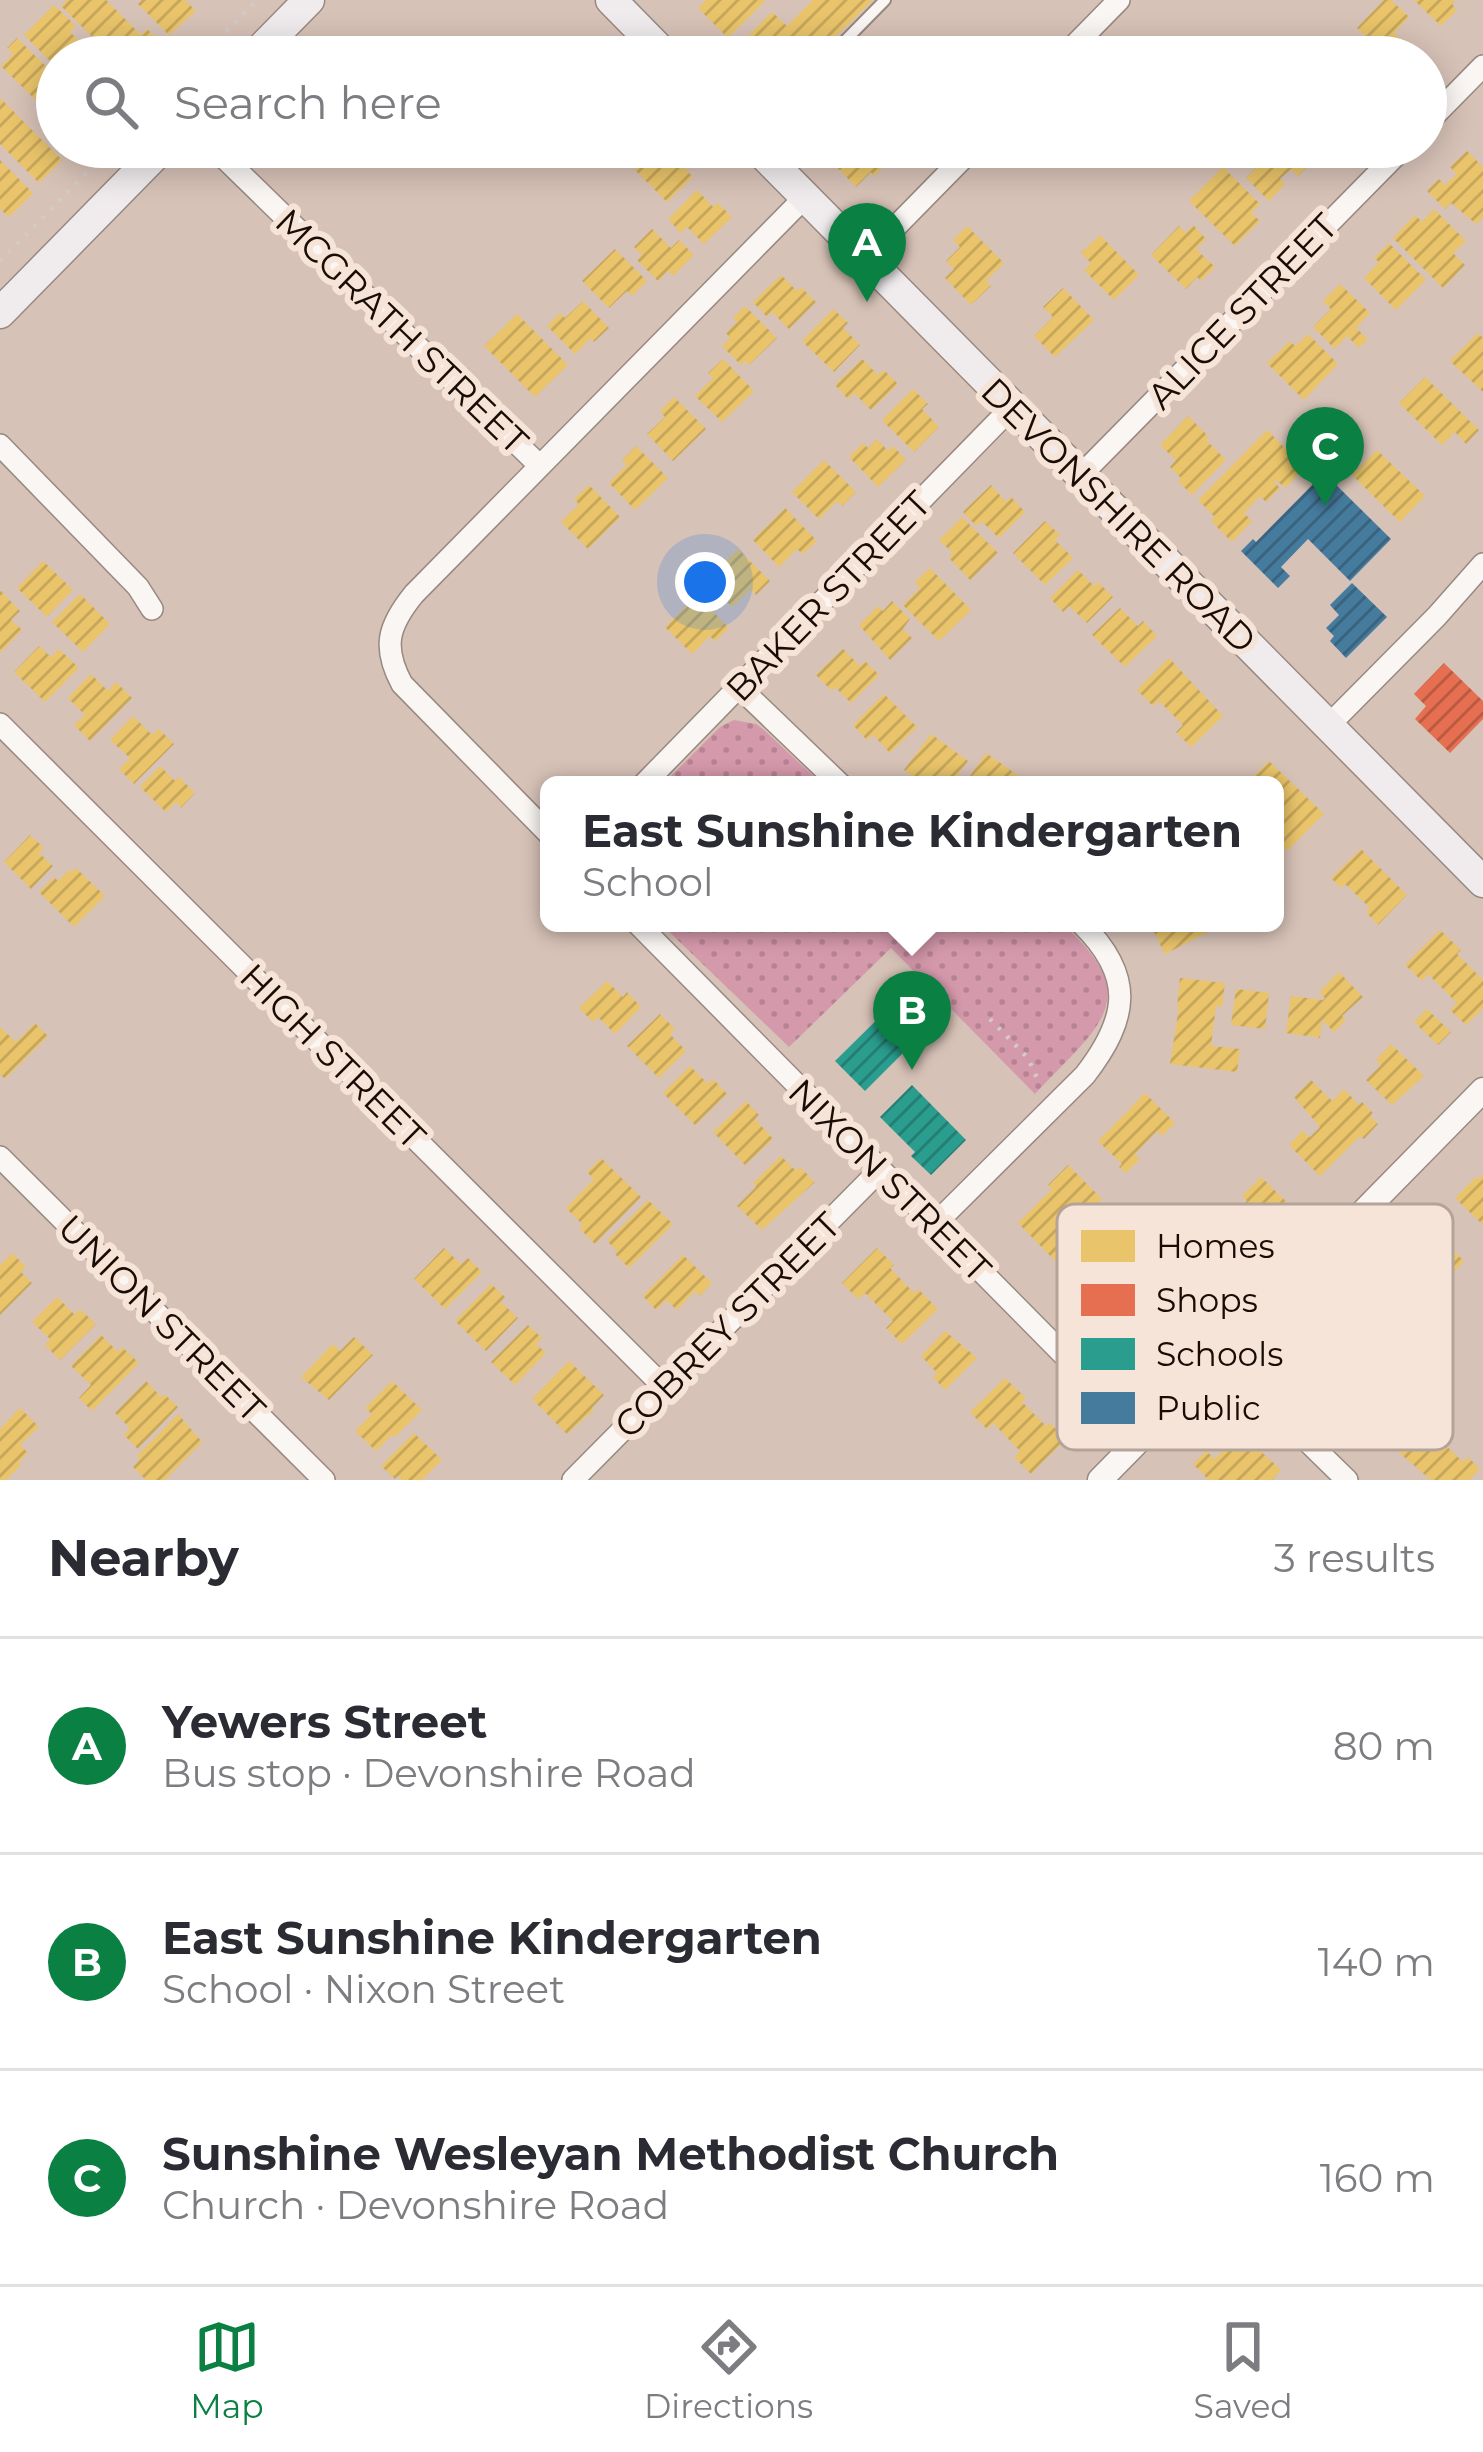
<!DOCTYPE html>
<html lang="en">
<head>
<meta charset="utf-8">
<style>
  :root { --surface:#fff; --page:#f2f2f3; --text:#2b2b33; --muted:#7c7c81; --line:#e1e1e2; --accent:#0b8043 }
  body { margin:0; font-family:Montserrat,sans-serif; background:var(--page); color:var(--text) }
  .you { position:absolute; left:705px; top:582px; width:42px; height:42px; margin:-30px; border:9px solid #fff; border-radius:50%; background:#1a73e8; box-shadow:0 0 0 18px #1a73e833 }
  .badge { display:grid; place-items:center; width:78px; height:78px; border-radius:50%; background:var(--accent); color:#fff; font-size:39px; font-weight:700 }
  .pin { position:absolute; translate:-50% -99px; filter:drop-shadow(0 3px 6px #0008) }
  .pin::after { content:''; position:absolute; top:63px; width:42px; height:36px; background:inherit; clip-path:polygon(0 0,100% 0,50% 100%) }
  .popup { position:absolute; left:540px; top:776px; width:744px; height:156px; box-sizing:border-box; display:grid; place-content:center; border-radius:18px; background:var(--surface); filter:drop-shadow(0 3px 9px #0005); font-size:39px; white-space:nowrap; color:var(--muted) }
  .popup b { font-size:45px; color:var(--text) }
  .popup::after { content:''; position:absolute; left:50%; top:100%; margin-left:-24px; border:24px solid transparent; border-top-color:var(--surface) }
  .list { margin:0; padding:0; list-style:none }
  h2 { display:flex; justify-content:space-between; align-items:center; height:156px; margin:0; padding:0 48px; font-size:51px }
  h2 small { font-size:39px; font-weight:400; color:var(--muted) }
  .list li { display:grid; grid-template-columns:78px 1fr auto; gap:36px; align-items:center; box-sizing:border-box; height:216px; padding:0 48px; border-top:3px solid var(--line) }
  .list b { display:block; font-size:45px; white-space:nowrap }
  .list p { margin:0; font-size:39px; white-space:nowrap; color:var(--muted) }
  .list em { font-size:39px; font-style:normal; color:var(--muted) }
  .icon { flex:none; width:66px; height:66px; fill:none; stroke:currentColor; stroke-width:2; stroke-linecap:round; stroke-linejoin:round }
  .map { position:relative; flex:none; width:1483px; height:1480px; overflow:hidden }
  .search { position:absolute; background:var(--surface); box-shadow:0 6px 30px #0003; left:36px; right:36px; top:36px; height:132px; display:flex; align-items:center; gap:30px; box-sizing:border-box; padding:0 42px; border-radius:66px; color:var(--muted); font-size:45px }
  .sheet { height:804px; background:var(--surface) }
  nav { display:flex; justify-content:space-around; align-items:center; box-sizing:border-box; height:168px; border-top:3px solid var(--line); background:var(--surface); font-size:33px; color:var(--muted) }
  nav a { display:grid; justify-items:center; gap:6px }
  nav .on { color:var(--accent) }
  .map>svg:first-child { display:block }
  .green { fill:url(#green-dots) }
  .homes { fill:url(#homes-hatch) }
  .shops { fill:url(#shops-hatch) }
  .schools { fill:url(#schools-hatch) }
  .public { fill:url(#public-hatch) }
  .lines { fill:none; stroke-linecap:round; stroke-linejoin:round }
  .service-casing { stroke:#988980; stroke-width:14 }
  .minor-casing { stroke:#988980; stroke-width:24 }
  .tertiary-casing { stroke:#988980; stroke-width:27 }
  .secondary-casing { stroke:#988980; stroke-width:33 }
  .path { stroke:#d2cbc8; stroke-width:4.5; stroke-dasharray:3 9; stroke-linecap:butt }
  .service { stroke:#f9f6f4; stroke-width:10 }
  .minor { stroke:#f9f6f4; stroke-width:21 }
  .tertiary { stroke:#f9f6f4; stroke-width:24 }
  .secondary { stroke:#f0ecee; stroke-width:30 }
  .labels { text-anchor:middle; stroke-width:12; stroke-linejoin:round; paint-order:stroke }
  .street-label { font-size:36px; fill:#180c05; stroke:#f7e4d9 }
  .key { fill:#f7e4d9; stroke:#b4a399; stroke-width:3 }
  .key-label { font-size:33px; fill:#180c05 }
</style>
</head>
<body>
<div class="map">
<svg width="1483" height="1480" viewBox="0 0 1483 1480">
  <defs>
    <pattern id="green-dots" width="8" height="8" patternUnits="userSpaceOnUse" patternTransform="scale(3)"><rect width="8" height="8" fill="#d599ac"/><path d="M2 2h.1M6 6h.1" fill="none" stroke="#b68392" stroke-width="1.8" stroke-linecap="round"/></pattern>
    <pattern id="homes-hatch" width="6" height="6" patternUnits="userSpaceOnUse" patternTransform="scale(3)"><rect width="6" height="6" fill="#e9c46a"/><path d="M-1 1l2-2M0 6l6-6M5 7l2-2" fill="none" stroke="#c7a75a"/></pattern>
    <pattern id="shops-hatch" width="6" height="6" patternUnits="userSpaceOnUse" patternTransform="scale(3)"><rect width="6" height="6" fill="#e76f51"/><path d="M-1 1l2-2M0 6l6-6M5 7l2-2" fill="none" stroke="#ba5a41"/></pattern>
    <pattern id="schools-hatch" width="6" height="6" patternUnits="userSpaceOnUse" patternTransform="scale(3)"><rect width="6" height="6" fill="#2a9d8f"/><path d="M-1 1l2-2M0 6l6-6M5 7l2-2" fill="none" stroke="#237e73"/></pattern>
    <pattern id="public-hatch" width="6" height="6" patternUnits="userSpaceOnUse" patternTransform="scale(3)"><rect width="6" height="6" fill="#457b9d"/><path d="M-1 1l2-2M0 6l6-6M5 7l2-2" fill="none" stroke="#39637e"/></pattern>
  </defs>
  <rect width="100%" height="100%" fill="#d7c2b7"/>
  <g class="green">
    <polygon points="734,720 756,724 764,730 823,785 662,785 720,727"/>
    <path d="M660 923H1061C1149 999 1096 1028 1035 1094L891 948 789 1047Z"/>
  </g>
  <g class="homes">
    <polygon points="67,0 106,0 141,35 147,29 169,50 162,57 113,57 61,6"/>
    <polygon points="142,0 185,0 196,11 169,35 138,4"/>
    <polygon points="706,0 766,0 728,38 698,8"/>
    <polygon points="813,0 873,0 815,57 751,57 739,45 772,12 787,26"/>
    <polygon points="1384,0 1391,0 1409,17 1394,33 1414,52 1410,57 1386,57 1357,28"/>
    <polygon points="1414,0 1455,0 1452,4 1457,10 1441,26"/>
    <polygon points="54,5 76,26 70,32 95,57 57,57 57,68 24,35"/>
    <polygon points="17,38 57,77 57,121 1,66 13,54 7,48"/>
    <polygon points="0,98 62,160 39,183 0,144"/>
    <polygon points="658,147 673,147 681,154 676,160 693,177 667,202 635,170"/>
    <polygon points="836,147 870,147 887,164 874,176 871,172 856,187 826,156"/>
    <polygon points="1248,147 1298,147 1312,162 1298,176 1291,169 1280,179 1285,184 1269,201 1246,178 1256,168 1247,160 1254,153"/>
    <polygon points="1467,151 1483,167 1483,218 1476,224 1451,203 1445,209 1427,191 1439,179 1445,185 1457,174 1450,167"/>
    <polygon points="0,160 33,193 9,217 0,209"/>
    <polygon points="1223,167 1260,204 1251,213 1260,221 1235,246 1189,201"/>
    <polygon points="697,190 713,207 718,203 732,217 704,244 687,227 681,233 668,219"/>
    <polygon points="1434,209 1466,241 1453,253 1465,265 1443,288 1393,238 1415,215 1422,222"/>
    <polygon points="1193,225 1206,239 1196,249 1215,267 1201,281 1197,277 1186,289 1151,255 1179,226 1186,233"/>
    <polygon points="967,226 1004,263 986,281 991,286 971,305 945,278 954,269 946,261 960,247 953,240"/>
    <polygon points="652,229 671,248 679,240 694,255 673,276 668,271 658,281 637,260 642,255 634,247"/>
    <polygon points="1100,235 1139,275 1114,300 1084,270 1091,263 1081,253"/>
    <polygon points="1389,243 1426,280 1396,310 1364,278 1379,262 1374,258"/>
    <polygon points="615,249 647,281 632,296 627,291 609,308 582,281"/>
    <polygon points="781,275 797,291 801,287 816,302 789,329 772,312 767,317 753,302"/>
    <polygon points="1340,284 1370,313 1356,328 1368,339 1359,348 1347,336 1335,349 1313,327 1331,309 1323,301"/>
    <polygon points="1063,288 1094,320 1055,357 1034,336 1053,317 1043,307"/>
    <polygon points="583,301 609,328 594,342 591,338 575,354 547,326 560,313 565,318"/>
    <polygon points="745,306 777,338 749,365 745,361 741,365 722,346 730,338 726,333 737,322 733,318"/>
    <polygon points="833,309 848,323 843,328 860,345 834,372 802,341"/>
    <polygon points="517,314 568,365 535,397 484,346"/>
    <polygon points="1478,333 1483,338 1483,392 1450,361"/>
    <polygon points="1308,334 1338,364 1304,400 1267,363 1290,341 1295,346"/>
    <polygon points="723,359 754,391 722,422 695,396 713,378 708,373"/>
    <polygon points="862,359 878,375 884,370 898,384 871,410 854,393 848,399 835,385"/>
    <polygon points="1425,377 1479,430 1466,444 1455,432 1442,445 1399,403"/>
    <polygon points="913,389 928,404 922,409 939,427 914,452 882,420"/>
    <polygon points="674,397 706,429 673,461 647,434 665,417 660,411"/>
    <polygon points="1188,416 1209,437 1206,440 1226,460 1192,495 1178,481 1181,478 1170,467 1176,460 1160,445"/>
    <polygon points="1267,430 1305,468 1285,488 1276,480 1274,482 1280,488 1266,502 1260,496 1244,513 1252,521 1232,542 1211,521 1215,517 1198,500"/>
    <polygon points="877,439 888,451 893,446 906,460 878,487 849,457 863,443 868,448"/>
    <polygon points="636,446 668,478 635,510 609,483 627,465 622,460"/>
    <polygon points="1377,450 1425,496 1400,522 1352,475"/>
    <polygon points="824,460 856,492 842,506 837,501 819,519 792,492"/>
    <polygon points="589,485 620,517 588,549 561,522 579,504 574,499"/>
    <polygon points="991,485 1006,502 1011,497 1025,512 999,538 981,521 976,526 963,512"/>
    <polygon points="785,508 817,541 803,554 797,549 779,567 753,540"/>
    <polygon points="962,517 998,553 970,580 949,558 953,553 939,540"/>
    <polygon points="1045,521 1060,535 1055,540 1073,558 1045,585 1013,553"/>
    <polygon points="738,549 770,581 756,595 751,589 732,607 706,580"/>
    <polygon points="43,561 73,590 47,617 17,588"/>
    <polygon points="930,568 971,610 939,641 903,605 920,588 915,582"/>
    <polygon points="1078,570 1094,586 1098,582 1113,597 1087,623 1069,606 1063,612 1050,598"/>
    <polygon points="0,590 20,611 11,620 22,630 0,653"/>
    <polygon points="80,594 110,624 83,652 52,622"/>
    <polygon points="697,595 729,628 715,641 710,636 692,654 665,627"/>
    <polygon points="892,601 910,619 903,629 912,638 890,660 859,625 878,606 883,611"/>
    <polygon points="1120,608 1138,626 1143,621 1157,636 1125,667 1092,635"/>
    <polygon points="39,646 51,657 59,649 79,668 45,702 14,672"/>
    <polygon points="843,649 860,666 865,661 879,675 851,703 835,687 832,691 816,675"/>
    <polygon points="1169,658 1223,716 1191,747 1176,732 1183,725 1159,701 1153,706 1137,690"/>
    <polygon points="91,674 108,691 116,682 132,698 90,741 74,725 85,715 68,698"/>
    <polygon points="884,694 917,727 890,753 873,735 867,740 853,725"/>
    <polygon points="133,716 152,735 159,729 174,744 134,784 119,769 130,758 110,740"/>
    <polygon points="931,734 968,761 950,785 937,785 925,777 921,783 904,770"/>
    <polygon points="986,753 1023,779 1019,785 964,785"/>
    <polygon points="1269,761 1324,814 1287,851 1275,839 1275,785 1245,785"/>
    <polygon points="160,766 175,781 179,777 195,793 181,808 176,802 166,812 140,787"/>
    <polygon points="30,835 44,848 39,853 53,866 31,889 4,862"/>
    <polygon points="1361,849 1407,895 1378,925 1366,912 1370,908 1345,884 1341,888 1331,878"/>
    <polygon points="76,868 105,896 74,927 39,892 54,877 58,881 69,870 72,872"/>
    <polygon points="1154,923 1203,923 1208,932 1165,954 1152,928 1156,926"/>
    <polygon points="1440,930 1461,950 1457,954 1483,980 1483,1008 1466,1025 1450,1010 1457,1003 1428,974 1422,981 1405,965"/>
    <polygon points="1339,972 1363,997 1342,1016 1346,1020 1334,1032 1322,1020 1320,1038 1286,1033 1291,996 1323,1000 1325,998 1319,992"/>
    <polygon points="1180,978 1225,983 1222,1007 1216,1006 1211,1046 1240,1049 1237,1072 1170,1064 1179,1007 1177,1007"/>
    <polygon points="607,981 623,997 627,992 641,1007 615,1034 598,1017 593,1022 579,1008"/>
    <polygon points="1236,989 1269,993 1265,1029 1231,1025"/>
    <polygon points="1427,1009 1451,1032 1438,1045 1414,1022"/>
    <polygon points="660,1014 675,1029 670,1034 686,1051 659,1078 627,1046"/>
    <polygon points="35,1023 48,1036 5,1079 0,1074 0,1027 16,1042"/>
    <polygon points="1391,1044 1424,1076 1392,1105 1366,1080 1381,1065 1376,1060"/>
    <polygon points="690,1066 708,1084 713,1079 727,1094 695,1125 663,1093"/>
    <polygon points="1311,1080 1332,1101 1344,1089 1359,1105 1362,1102 1373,1113 1370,1116 1378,1124 1364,1139 1360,1136 1320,1176 1289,1145 1302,1131 1310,1137 1320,1127 1294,1097"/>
    <polygon points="1145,1093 1175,1123 1162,1136 1157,1131 1135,1154 1140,1159 1126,1173 1119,1167 1122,1164 1098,1141"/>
    <polygon points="746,1101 759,1115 755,1119 773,1139 745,1165 713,1132"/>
    <polygon points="781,1156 796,1171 800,1167 815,1182 762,1230 737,1206 756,1187 753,1183"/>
    <polygon points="601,1158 641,1197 595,1244 579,1228 583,1225 566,1208 594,1179 587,1172"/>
    <polygon points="1068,1165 1102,1199 1087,1214 1082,1209 1056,1235 1082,1262 1069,1275 1018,1223 1052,1189 1048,1185"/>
    <polygon points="1483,1174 1483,1225 1455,1198 1476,1177 1478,1179"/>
    <polygon points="1261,1177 1293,1208 1249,1248 1251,1250 1230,1271 1198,1239 1215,1223 1220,1228 1247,1201 1242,1196"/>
    <polygon points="648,1200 673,1224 629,1268 615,1254 618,1252 607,1241"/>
    <polygon points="1434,1232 1464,1261 1451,1275 1447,1271 1437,1282 1423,1296 1427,1300 1410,1317 1378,1286"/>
    <polygon points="444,1248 461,1264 468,1258 482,1272 445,1309 414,1279"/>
    <polygon points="877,1248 894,1265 890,1268 914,1293 918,1289 938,1309 902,1344 886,1328 893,1321 865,1293 858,1299 842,1283"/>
    <polygon points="12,1253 26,1267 21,1272 32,1283 0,1315 0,1265"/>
    <polygon points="683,1255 712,1283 700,1296 695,1291 677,1310 666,1300 656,1310 643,1296"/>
    <polygon points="1169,1268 1203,1302 1187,1319 1183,1315 1146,1353 1116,1323 1128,1311 1133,1316 1158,1291 1153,1285"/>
    <polygon points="491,1284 505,1297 501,1302 518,1318 486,1351 455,1321"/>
    <polygon points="57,1297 75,1315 80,1309 96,1324 60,1360 45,1345 50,1339 32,1322"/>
    <polygon points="1349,1301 1385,1335 1369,1351 1363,1346 1338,1371 1344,1377 1330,1391 1298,1360 1337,1320 1333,1317"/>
    <polygon points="528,1325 542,1338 536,1344 546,1353 515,1385 491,1362"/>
    <polygon points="945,1331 977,1358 945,1390 933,1377 937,1373 921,1356"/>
    <polygon points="101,1335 118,1352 122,1347 139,1363 92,1411 79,1398 91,1385 71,1366"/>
    <polygon points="354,1337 373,1355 329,1400 301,1377 333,1344 340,1351"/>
    <polygon points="569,1361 604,1395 592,1408 594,1410 567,1434 532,1399"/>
    <polygon points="1005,1378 1026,1398 1022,1402 1046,1426 1050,1423 1066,1439 1031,1474 1014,1457 1020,1451 993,1423 987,1429 970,1412"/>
    <polygon points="146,1381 161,1397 164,1394 178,1407 138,1449 124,1435 130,1428 115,1413"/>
    <polygon points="392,1381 422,1410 395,1437 392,1435 376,1451 355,1431 372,1414 365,1408"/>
    <polygon points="20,1408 39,1427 20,1445 28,1453 19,1462 21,1465 6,1480 0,1480 0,1429"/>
    <polygon points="178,1414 202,1442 165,1480 146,1480 133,1467 140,1459 137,1456"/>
    <polygon points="1427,1417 1442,1432 1437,1437 1463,1462 1468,1457 1480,1469 1469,1480 1431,1480 1395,1449"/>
    <polygon points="414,1433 442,1460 422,1480 402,1480 398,1476 395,1479 381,1466"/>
    <polygon points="1235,1438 1246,1450 1253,1444 1281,1470 1272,1480 1209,1480 1193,1464 1206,1451 1215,1459"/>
  </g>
  <polygon class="shops" points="1444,663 1483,701 1483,719 1450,753 1415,719 1426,706 1414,694"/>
  <g class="schools">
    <polygon points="920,981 937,998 926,1008 909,991"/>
    <polygon points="904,993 933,1023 865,1091 835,1061"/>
    <polygon points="912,1085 966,1140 931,1175 911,1156 915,1152 880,1117"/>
  </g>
  <g class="public">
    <polygon points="1324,473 1391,539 1350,581 1308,539 1281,567 1290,576 1278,588 1241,551 1253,539 1256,542"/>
    <polygon points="1352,583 1387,617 1346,658 1330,641 1334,636 1326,628 1339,615 1330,605"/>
  </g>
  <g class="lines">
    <g class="service-casing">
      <polyline id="service" points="829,57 885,0"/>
    </g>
    <g class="minor-casing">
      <g id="minor">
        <polyline points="1063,57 1119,0"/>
        <polyline points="1426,124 1483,66"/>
        <polyline points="213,147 538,464"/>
        <polyline points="865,258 974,147"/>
        <polyline points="0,445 138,587 152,609"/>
        <polyline points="1081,475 1404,147"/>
        <polyline points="739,687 841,785"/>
        <polyline points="0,724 665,1388"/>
        <polyline points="1328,726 1437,616 1483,564"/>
        <polyline points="643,785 1013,406"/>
        <path d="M549 834 402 684C382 647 388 626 414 594L805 197"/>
        <polyline points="637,923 1144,1436"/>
        <polyline points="0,1157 324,1480"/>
        <path d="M934 1225 1085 1075C1129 1018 1135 976 1081 923"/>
        <polyline points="1221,1357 1347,1480"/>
        <polyline points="573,1480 880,1170"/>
      </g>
    </g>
    <g class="tertiary-casing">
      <polyline id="tertiary" points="1100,1480 1483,1090"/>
    </g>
    <g class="secondary-casing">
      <g id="secondary">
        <polyline points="611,0 667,57"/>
        <polyline points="253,57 309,0"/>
        <polyline points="756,147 1483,882"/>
        <polyline points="0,313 163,147"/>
      </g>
    </g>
    <g class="path">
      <polyline points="201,57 257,0"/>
      <polyline points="0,261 112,147"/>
      <polyline points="990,1019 1028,1058 1040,1085"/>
    </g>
    <use href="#service" class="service"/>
    <use href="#minor" class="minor"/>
    <use href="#tertiary" class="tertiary"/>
    <use href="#secondary" class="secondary"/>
  </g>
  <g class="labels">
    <g class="street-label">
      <text transform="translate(1242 311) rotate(-46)" y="13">ALICE STREET</text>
      <text transform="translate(402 331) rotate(44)" y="13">MCGRATH STREET</text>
      <text transform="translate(1119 515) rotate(45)" y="13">DEVONSHIRE ROAD</text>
      <text transform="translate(828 596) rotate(-46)" y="13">BAKER STREET</text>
      <text transform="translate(333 1056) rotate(45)" y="13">HIGH STREET</text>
      <text transform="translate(890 1180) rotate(45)" y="13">NIXON STREET</text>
      <text transform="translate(162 1318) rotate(45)" y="13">UNION STREET</text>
      <text transform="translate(727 1325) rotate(-45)" y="13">COBREY STREET</text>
    </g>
  </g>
  <rect x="1057" y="1204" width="396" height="246" rx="18" class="key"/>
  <rect x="1081" y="1230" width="54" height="32" fill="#e9c46a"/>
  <rect x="1081" y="1284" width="54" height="32" fill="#e76f51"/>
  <rect x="1081" y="1338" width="54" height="32" fill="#2a9d8f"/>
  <rect x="1081" y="1392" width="54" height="32" fill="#457b9d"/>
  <g class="key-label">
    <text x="1156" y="1258">Homes</text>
    <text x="1156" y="1312">Shops</text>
    <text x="1156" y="1366">Schools</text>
    <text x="1156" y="1420">Public</text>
  </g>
</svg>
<div class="you"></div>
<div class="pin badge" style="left:867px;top:302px">A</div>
<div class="pin badge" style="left:912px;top:1070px">B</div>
<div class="popup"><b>East Sunshine Kindergarten</b>School</div>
<div class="pin badge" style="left:1325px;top:506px">C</div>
<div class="search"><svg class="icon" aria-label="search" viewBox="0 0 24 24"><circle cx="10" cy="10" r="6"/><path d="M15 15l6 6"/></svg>Search here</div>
</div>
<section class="sheet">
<h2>Nearby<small>3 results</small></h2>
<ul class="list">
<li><span class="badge">A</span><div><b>Yewers Street</b><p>Bus stop · Devonshire Road</p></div><em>80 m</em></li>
<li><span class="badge">B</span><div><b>East Sunshine Kindergarten</b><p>School · Nixon Street</p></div><em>140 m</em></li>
<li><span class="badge">C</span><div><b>Sunshine Wesleyan Methodist Church</b><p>Church · Devonshire Road</p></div><em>160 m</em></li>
</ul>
</section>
<nav>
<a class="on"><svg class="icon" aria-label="map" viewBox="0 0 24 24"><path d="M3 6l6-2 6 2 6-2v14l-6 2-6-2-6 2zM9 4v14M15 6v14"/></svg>Map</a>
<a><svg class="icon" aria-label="directions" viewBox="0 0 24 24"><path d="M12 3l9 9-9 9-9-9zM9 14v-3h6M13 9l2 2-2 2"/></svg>Directions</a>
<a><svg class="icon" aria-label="saved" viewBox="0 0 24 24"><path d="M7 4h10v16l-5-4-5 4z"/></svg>Saved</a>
</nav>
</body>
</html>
